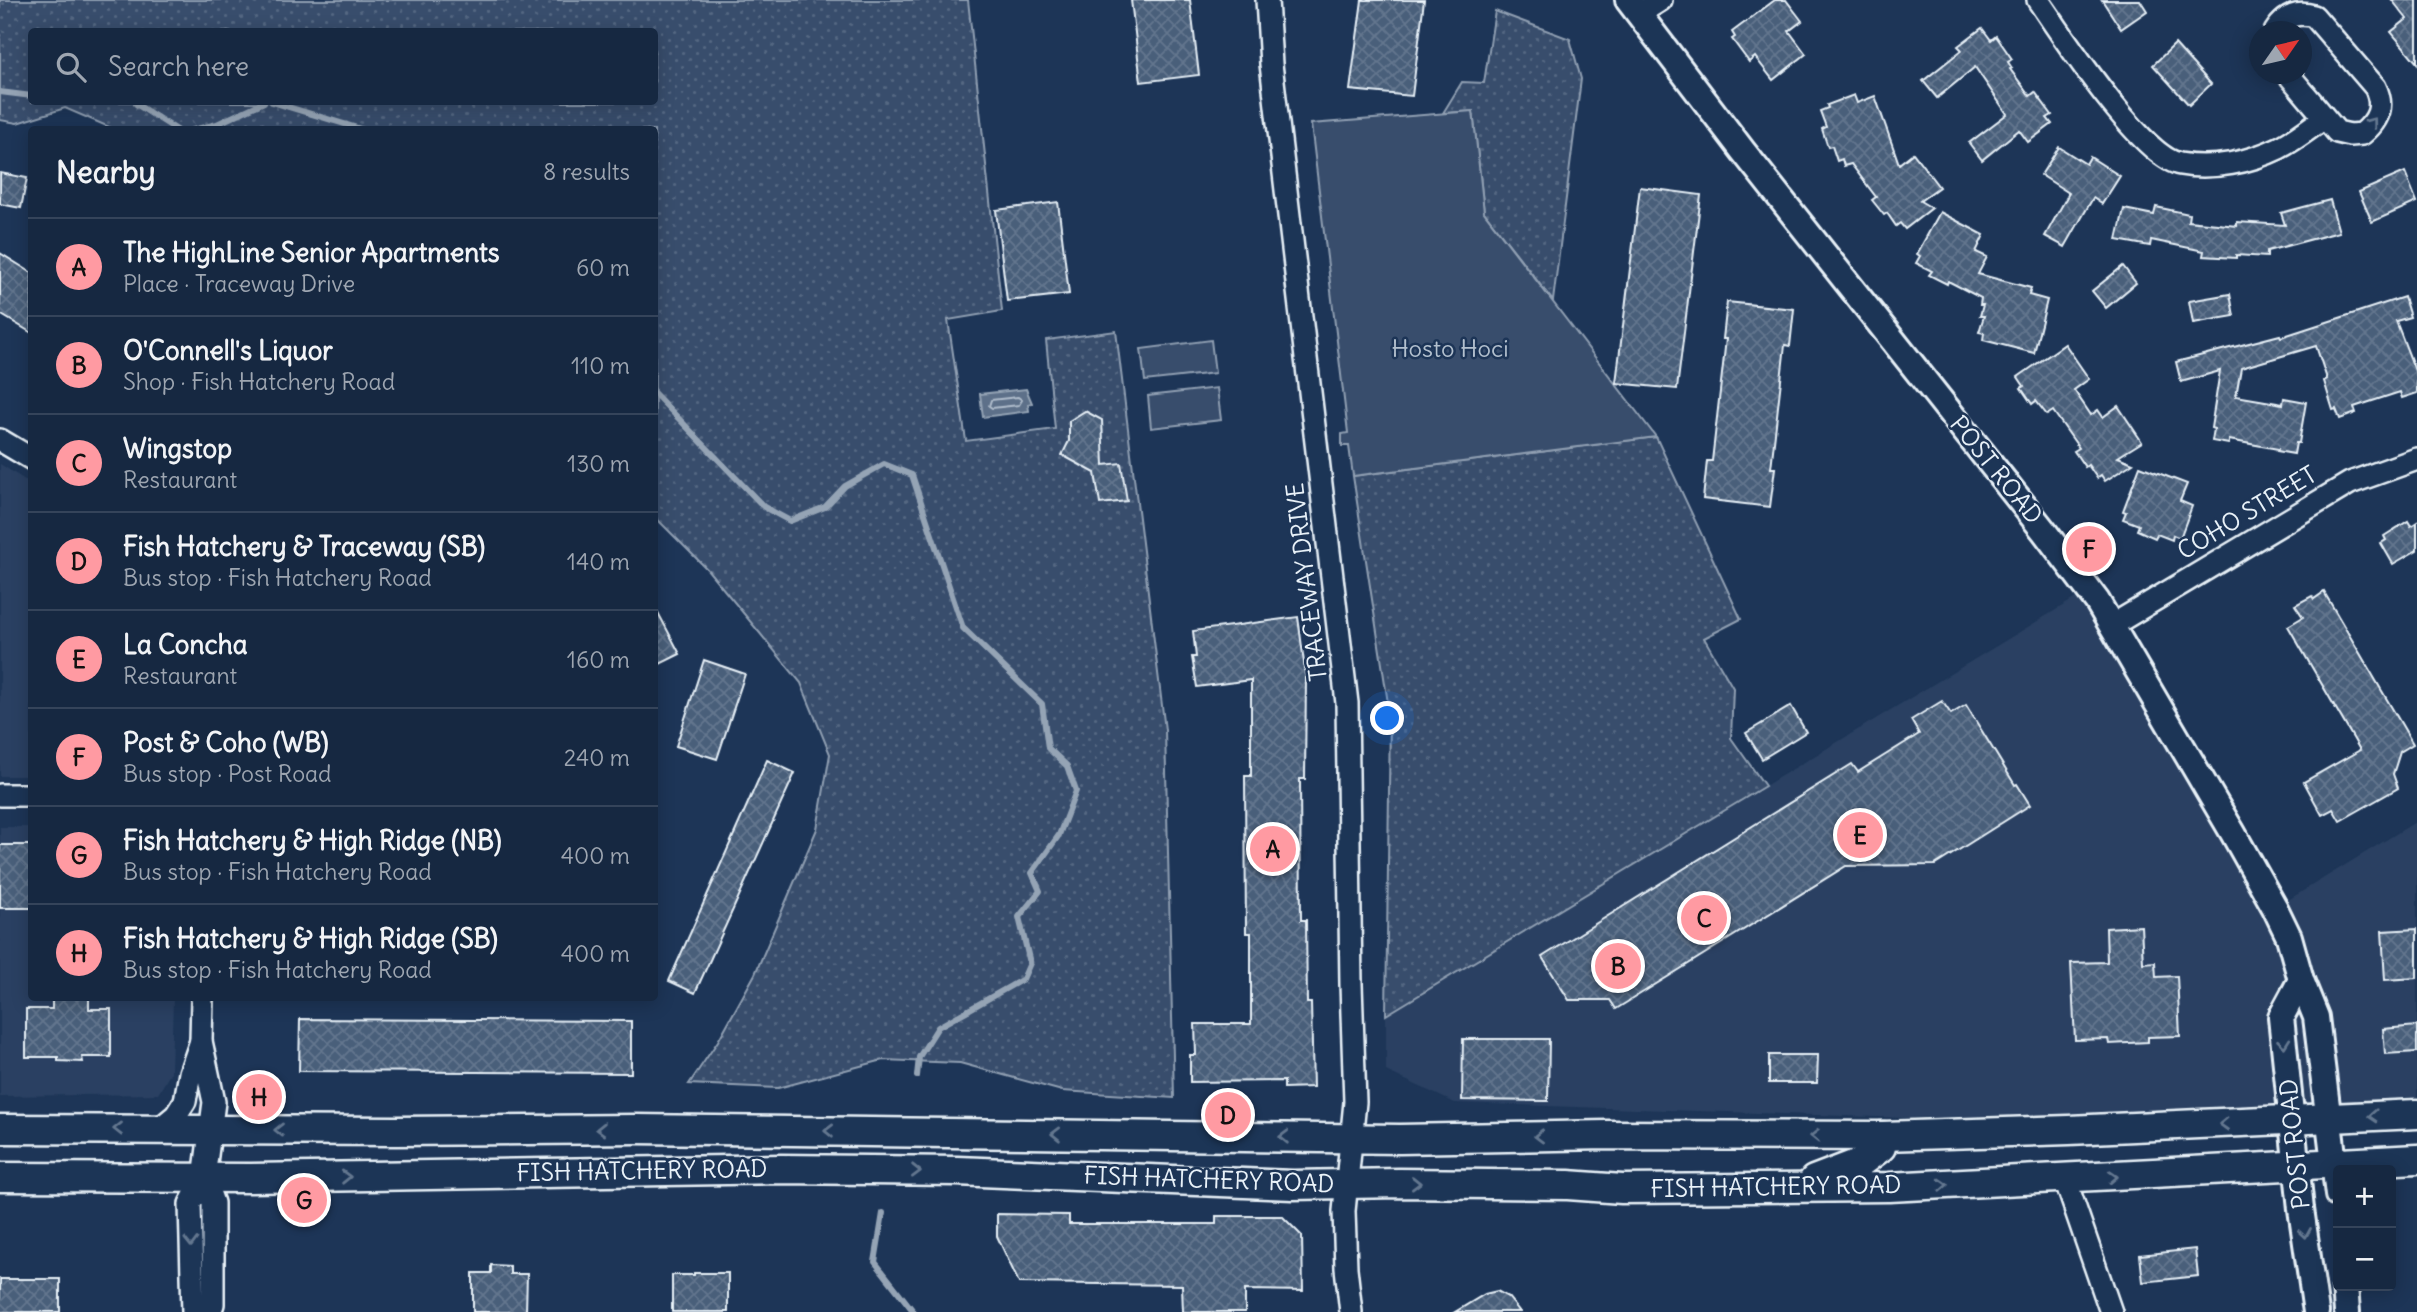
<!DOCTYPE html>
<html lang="en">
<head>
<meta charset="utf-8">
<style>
  :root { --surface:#162841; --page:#23344c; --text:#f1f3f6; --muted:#9ea6b1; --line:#35445a; --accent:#ff9aa2 }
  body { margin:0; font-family:Delius,sans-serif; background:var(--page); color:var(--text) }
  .controls { position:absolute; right:21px; bottom:21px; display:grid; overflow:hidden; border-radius:7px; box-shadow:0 4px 18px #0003 }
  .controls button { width:63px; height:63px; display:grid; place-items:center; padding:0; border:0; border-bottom:2px solid var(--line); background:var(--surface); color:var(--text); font:35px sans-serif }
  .compass { position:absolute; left:2249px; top:21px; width:63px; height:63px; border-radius:50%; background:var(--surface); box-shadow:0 4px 18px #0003; rotate:56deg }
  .you { position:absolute; left:1388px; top:719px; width:24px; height:24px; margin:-18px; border:5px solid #fff; border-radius:50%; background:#1a73e8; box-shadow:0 0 0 10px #1a73e833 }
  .badge { display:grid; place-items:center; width:46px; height:46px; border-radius:50%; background:var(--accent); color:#111; font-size:23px; font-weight:700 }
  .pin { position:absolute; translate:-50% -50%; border:4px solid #fff; box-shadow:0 2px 7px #0006 }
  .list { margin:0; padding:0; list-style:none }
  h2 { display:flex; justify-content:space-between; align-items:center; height:91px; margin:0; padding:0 28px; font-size:30px }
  h2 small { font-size:23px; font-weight:400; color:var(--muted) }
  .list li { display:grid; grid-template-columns:46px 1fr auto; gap:21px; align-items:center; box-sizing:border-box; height:98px; padding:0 28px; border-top:2px solid var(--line) }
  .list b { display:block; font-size:26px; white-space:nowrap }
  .list p { margin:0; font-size:23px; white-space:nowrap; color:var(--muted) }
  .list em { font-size:23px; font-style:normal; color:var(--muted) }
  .icon { flex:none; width:38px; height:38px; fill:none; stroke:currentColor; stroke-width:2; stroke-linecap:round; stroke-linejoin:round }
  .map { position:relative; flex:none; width:2417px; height:1312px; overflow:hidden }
  .search { position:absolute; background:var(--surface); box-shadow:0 4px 18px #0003; left:28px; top:28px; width:630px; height:77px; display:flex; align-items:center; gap:18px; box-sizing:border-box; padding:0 24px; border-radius:7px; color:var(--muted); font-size:26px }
  .panel { position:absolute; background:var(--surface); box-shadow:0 4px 18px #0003; left:28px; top:126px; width:630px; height:875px; border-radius:7px }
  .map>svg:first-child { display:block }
  .built { fill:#2a4162 }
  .grass { fill:url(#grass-dots); stroke:#909fb2; stroke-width:2; fill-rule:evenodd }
  .park { fill:#374d6c; stroke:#909fb2; stroke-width:2 }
  .water { fill:#5d7089; stroke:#95a4b5; stroke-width:2 }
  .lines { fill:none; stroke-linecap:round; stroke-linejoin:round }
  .shore { stroke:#b0bdcc; stroke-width:2 }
  .stream { stroke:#95a4b5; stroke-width:6 }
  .building { fill:url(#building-cross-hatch); stroke:#e8f1f8; stroke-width:2 }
  .minor-casing { stroke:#e8f1f8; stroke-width:26 }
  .tertiary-casing { stroke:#e8f1f8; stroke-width:30 }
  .secondary-casing { stroke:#e8f1f8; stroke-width:33 }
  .minor { stroke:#1d3557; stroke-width:21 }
  .tertiary { stroke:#1d3557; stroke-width:24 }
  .secondary { stroke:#1d3557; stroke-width:28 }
  .oneway { stroke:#64778f }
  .labels { text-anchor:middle; stroke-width:5; stroke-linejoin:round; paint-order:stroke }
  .park-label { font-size:24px; fill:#b3c0ce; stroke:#1d3557 }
  .street-label { font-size:24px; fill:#e8f1f8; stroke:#1d3557 }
</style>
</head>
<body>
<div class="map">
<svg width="2417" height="1312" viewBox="0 0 2417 1312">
  <defs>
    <pattern id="grass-dots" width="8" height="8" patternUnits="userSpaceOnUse" patternTransform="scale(1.75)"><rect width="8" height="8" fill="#374d6c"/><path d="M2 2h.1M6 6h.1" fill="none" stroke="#546782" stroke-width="1.8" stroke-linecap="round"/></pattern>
    <pattern id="building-cross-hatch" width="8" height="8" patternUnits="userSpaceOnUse" patternTransform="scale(1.75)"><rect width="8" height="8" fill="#495e7a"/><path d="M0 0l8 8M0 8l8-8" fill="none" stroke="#63768e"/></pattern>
  </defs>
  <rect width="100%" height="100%" fill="#1d3557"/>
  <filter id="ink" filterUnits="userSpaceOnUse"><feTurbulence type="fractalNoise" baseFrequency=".0143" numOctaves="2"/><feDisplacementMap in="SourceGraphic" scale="14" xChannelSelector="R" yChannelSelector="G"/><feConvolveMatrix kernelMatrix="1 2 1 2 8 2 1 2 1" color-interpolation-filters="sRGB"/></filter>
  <g filter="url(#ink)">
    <g class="built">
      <polygon points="0,464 31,484 31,776 0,776"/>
      <polygon points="2089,590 2275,908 2417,821 2417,1097 2354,1102 2097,1113 1908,1118 1455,1103 1386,1071 1386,1015"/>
      <polygon points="0,827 31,827 32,998 173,998 171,1072 158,1094 0,1096"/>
    </g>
    <g class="grass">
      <path d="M0 0H968L1002 311 948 320 966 441 1055 429 1046 340 1116 331 1165 730 1174 1098 1062 1091 960 1063 883 1060 778 1088 689 1084 718 1041 755 974 817 829 830 754 801 683 707 569 655 517 654 130H116L65 108 17 123 0 120ZM32 32H654V102H32Z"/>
      <polygon points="1495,11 1570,39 1581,79 1553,301 1484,212 1473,111 1443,113 1462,82 1484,83"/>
      <polygon points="1656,437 1741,619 1704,638 1733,688 1731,738 1765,786 1386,1015 1390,716 1353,476"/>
    </g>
    <g class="park">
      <polygon points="1473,111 1484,212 1656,437 1353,476 1349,446 1342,446 1342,434 1348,433 1311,124"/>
      <polygon points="1211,340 1215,373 1145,381 1141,349"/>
      <polygon points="1217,388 1221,420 1151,428 1148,396"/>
    </g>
    <polygon class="water" points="1026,389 1032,403 1028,404 1029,411 983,417 980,394"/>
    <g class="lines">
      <polygon class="shore" points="1018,397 1022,400 1019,405 992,408 989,406 991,400"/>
      <g class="stream">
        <polyline points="0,92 32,96"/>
        <polyline points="135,102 136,104 177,130"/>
        <polyline points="272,102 364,130"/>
        <polyline points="193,130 217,124 264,102"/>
        <polyline points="654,393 764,507 790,521 825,507 845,486 884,464 912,475 963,628 1042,704 1048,748 1067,766 1076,791 1059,835 1032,873 1040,891 1019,917 1030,963 1023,979 938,1027 919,1057 917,1076"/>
        <polyline points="883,1213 875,1262 914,1312"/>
      </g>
    </g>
    <g class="building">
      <polygon points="1131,0 1190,0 1199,75 1141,82"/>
      <polygon points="1362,0 1424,0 1412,96 1350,90"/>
      <polygon points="1775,0 1786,0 1802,21 1789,31 1806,54 1773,80 1755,57 1749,62 1732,39 1735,37 1732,32"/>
      <polygon points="2102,0 2140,0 2147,11 2121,29"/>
      <polygon points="2392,0 2417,0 2417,63 2391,32 2407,19"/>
      <polygon points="1982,28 1991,40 1996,36 2012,59 2008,62 2012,68 2010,69 2030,96 2035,92 2052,115 2047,118 2052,124 2028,142 2019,130 1982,160 1969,143 2007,114 1975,67 1937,98 1923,81 1962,50 1958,46"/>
      <polygon points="2175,44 2211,84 2189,105 2153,65"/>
      <polygon points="1854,95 1857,103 1875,96 1899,164 1913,153 1939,187 1920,201 1932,208 1905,229 1900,223 1896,226 1887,213 1884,215 1872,200 1876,197 1851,164 1844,166 1842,159 1837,161 1832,146 1828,147 1822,129 1826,127 1820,111 1828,108 1827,105"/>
      <polygon points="2059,147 2086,164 2090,157 2120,176 2102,204 2093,198 2065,247 2045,236 2069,193 2041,175"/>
      <polygon points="2405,172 2417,202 2372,222 2359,192"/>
      <polygon points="0,173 27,178 21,208 0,204"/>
      <polygon points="1640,187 1701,195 1677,389 1616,383"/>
      <polygon points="2330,200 2339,232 2267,251 2267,257 2236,255 2236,258 2203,256 2204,251 2151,240 2150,246 2117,240 2124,209 2154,215 2156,207 2189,214 2188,221 2237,226 2237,222 2285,225 2281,213"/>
      <polygon points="1058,202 1069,294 1007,301 996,210"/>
      <polygon points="1940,212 1984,235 1976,252 1987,257 1978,274 2031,288 2029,295 2047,300 2034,353 1983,340 1984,333 1979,332 1984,316 1980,316 1983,305 1980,305 1981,298 1948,281 1947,284 1929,275 1932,271 1916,263 1920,256 1917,254"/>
      <polygon points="0,253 32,273 32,333 0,314"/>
      <polygon points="2123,266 2136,283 2106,308 2092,291"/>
      <polygon points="2230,294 2234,316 2193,323 2189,301"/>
      <polygon points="2404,297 2410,317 2396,321 2417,376 2417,393 2402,398 2400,392 2354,407 2356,413 2340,419 2336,409 2333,410 2324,381 2327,379 2316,346 2241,368 2236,396 2283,404 2284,398 2306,402 2299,443 2296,443 2294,454 2277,451 2278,449 2229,440 2229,444 2212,441 2214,429 2211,428 2220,371 2181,382 2176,362 2280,335 2281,337"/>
      <polygon points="1727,302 1794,309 1790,346 1785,345 1771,468 1775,468 1770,507 1703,499 1707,461 1712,461 1726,339 1723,339"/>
      <polygon points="2065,344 2089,379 2074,390 2091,415 2098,410 2103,417 2118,406 2142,442 2118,457 2133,463 2105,481 2101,475 2097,478 2088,465 2085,467 2074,451 2079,448 2053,411 2047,415 2036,401 2032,404 2021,388 2024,386 2018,377"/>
      <polygon points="1085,411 1102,420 1104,465 1121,463 1127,501 1100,504 1095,473 1062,455 1069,441 1069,421"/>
      <polygon points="2140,466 2187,484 2180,501 2192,506 2180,538 2173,535 2172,540 2157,534 2155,538 2137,530 2139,525 2123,519 2126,512 2123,511"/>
      <polygon points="2408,521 2411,526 2417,522 2417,550 2393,564 2381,543 2386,540 2384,536"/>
      <polygon points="2324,592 2413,744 2400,752 2393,774 2398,788 2340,821 2333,809 2322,815 2304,782 2360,750 2288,626 2303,617 2295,605 2312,596 2314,599"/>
      <polygon points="654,605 680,654 654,667"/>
      <polygon points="1298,617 1306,678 1305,779 1300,779 1301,920 1306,920 1307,1003 1311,1003 1313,1087 1284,1088 1284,1081 1190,1082 1190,1055 1196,1055 1195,1024 1251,1024 1251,933 1246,933 1245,776 1251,776 1251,680 1197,687 1192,657 1196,657 1193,631"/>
      <polygon points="704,660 745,674 717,759 676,746"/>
      <polygon points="1942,701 1951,714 1966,705 2015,785 2017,784 2030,805 1935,865 1846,866 1616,1009 1610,1000 1569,1000 1542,957 1852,764 1858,772 1919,734 1911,720"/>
      <polygon points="1791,706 1806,732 1762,759 1746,733"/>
      <polygon points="767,760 795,773 695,993 669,981"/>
      <rect x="0" y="845" width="32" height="63"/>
      <polygon points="2141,926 2143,963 2155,962 2156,977 2177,976 2180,1036 2148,1037 2148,1042 2109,1044 2108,1039 2075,1040 2071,963 2107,962 2106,928"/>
      <polygon points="2417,929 2417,978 2385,980 2382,931"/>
      <polygon points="52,998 89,998 89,1009 111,1009 111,1057 82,1057 83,1062 58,1061 58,1057 26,1057 26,1009 52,1009"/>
      <polygon points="300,1019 631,1021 631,1073 299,1071"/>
      <polygon points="2417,1026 2417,1052 2385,1054 2383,1029"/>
      <polygon points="1463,1039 1549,1039 1548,1101 1462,1100"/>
      <polygon points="1769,1055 1818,1055 1817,1083 1769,1083"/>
      <polygon points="997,1214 1069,1215 1069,1224 1216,1224 1216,1216 1282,1216 1302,1236 1303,1291 1245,1290 1245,1312 1183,1312 1182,1285 1019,1283 997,1236"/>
      <polygon points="2195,1249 2198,1276 2143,1282 2140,1255"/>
      <polygon points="491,1265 510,1266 510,1274 527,1274 526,1312 473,1312 473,1273 491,1273"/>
      <polygon points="694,1273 728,1273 728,1312 672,1312 672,1275 694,1275"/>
      <rect x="0" y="1279" width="60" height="33"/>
      <polygon points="1497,1291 1508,1297 1520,1312 1455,1312 1485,1294"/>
    </g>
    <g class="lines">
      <g class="minor-casing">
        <g id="minor">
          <polyline points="1267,0 1271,64 1347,703 1351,984 1355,1102 1344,1211 1346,1268 1351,1312"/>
          <path d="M2038 0C2062 35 2141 157 2180 164 2213 170 2250 162 2279 148 2295 140 2310 128 2324 118"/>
          <polyline points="1639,14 1661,0"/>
          <path d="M2275 32C2285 16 2297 11 2314 16L2375 87C2385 107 2378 121 2362 134L2350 135 2337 132 2288 74"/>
          <polyline points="0,440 32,459"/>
          <polyline points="2111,626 2350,483 2417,459"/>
          <polyline points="0,795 32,795"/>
          <polyline points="159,1129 176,1115 185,1101 190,1073 201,1041"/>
          <polyline points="204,1178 213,1203 213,1304 210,1312"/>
          <polyline points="2065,1179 2111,1312"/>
          <polyline points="193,1312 190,1204 204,1178 214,1102 201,1041 202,998"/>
        </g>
      </g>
      <g class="tertiary-casing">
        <g id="tertiary">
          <polyline points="1628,0 1743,151 2044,531 2097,601 2233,833 2275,908 2289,937 2301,980 2316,1017 2338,1195"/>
          <polyline points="2301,980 2281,1017 2301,1209 2316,1312"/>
          <polyline points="2345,1286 2347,1312"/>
        </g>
      </g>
      <g class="secondary-casing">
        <g id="secondary">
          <polyline points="0,1129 396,1131 637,1129 1400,1139 1607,1135 1883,1136 2069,1130 2417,1114"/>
          <polyline points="0,1177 251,1178 781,1169 957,1171 1293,1185 1399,1183 1568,1185 1622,1189 1889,1187 2417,1159"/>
          <polyline points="1814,1180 1861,1162 1881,1147 1883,1136"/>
        </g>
      </g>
      <use href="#minor" class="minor"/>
      <use href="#tertiary" class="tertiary"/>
      <use href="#secondary" class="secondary"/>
    </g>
    <defs><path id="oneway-chevron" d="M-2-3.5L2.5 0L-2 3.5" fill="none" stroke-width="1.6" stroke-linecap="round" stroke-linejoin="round" transform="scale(1.75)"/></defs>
    <g class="oneway">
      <use href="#oneway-chevron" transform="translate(2372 122) rotate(-53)"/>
      <use href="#oneway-chevron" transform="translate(2284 1043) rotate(84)"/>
      <use href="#oneway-chevron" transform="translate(2373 1116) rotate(177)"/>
      <use href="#oneway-chevron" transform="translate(2224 1124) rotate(178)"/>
      <use href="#oneway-chevron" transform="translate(118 1129) rotate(180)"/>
      <use href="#oneway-chevron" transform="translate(601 1129) rotate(179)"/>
      <use href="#oneway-chevron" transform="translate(279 1130) rotate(-180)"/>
      <use href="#oneway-chevron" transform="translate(829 1131) rotate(-179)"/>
      <use href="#oneway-chevron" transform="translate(1056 1134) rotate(-179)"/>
      <use href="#oneway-chevron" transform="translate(1539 1136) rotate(179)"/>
      <use href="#oneway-chevron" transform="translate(1815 1136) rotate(-180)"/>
      <use href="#oneway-chevron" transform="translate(1284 1137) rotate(-179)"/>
      <use href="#oneway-chevron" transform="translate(916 1171) rotate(1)"/>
      <use href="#oneway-chevron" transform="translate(346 1177) rotate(-1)"/>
      <use href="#oneway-chevron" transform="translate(2113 1177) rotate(-3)"/>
      <use href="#oneway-chevron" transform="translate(1416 1183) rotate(1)"/>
      <use href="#oneway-chevron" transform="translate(1943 1185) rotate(-3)"/>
      <use href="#oneway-chevron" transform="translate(2305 1233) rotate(81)"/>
      <use href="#oneway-chevron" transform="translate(191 1242) rotate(89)"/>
    </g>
  </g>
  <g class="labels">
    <g class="park-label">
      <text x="1450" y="357">Hosto Hoci</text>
    </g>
    <g class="street-label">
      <text transform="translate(1996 470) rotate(51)" y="8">POST ROAD</text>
      <text transform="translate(2247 513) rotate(-31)" y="8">COHO STREET</text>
      <text transform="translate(1307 582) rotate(-97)" y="8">TRACEWAY DRIVE</text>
      <text transform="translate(2295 1144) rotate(-96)" y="8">POST ROAD</text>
      <text transform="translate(642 1171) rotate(-1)" y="8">FISH HATCHERY ROAD</text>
      <text transform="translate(1209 1180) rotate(2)" y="8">FISH HATCHERY ROAD</text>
      <text transform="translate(1776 1187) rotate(-1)" y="8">FISH HATCHERY ROAD</text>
    </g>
  </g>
</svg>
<div class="controls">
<button>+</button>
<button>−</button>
</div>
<svg class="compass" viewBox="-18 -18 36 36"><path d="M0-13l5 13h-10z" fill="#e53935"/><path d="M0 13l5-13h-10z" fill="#9ea6b1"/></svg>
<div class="you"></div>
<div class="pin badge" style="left:1273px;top:849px">A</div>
<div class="pin badge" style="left:1618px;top:966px">B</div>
<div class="pin badge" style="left:1704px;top:918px">C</div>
<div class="pin badge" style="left:1228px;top:1115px">D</div>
<div class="pin badge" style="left:1860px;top:835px">E</div>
<div class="pin badge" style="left:2089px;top:549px">F</div>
<div class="pin badge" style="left:304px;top:1200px">G</div>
<div class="pin badge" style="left:259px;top:1097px">H</div>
<div class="search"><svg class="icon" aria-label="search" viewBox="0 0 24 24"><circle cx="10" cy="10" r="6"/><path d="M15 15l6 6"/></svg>Search here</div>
<section class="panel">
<h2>Nearby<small>8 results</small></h2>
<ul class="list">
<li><span class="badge">A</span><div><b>The HighLine Senior Apartments</b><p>Place · Traceway Drive</p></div><em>60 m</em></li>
<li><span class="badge">B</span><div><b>O'Connell's Liquor</b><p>Shop · Fish Hatchery Road</p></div><em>110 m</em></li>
<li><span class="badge">C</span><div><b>Wingstop</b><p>Restaurant</p></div><em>130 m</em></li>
<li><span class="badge">D</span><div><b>Fish Hatchery &amp; Traceway (SB)</b><p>Bus stop · Fish Hatchery Road</p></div><em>140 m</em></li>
<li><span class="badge">E</span><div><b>La Concha</b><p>Restaurant</p></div><em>160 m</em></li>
<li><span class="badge">F</span><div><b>Post &amp; Coho (WB)</b><p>Bus stop · Post Road</p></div><em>240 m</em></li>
<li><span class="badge">G</span><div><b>Fish Hatchery &amp; High Ridge (NB)</b><p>Bus stop · Fish Hatchery Road</p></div><em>400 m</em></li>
<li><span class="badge">H</span><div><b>Fish Hatchery &amp; High Ridge (SB)</b><p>Bus stop · Fish Hatchery Road</p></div><em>400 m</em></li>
</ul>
</section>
</div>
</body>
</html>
